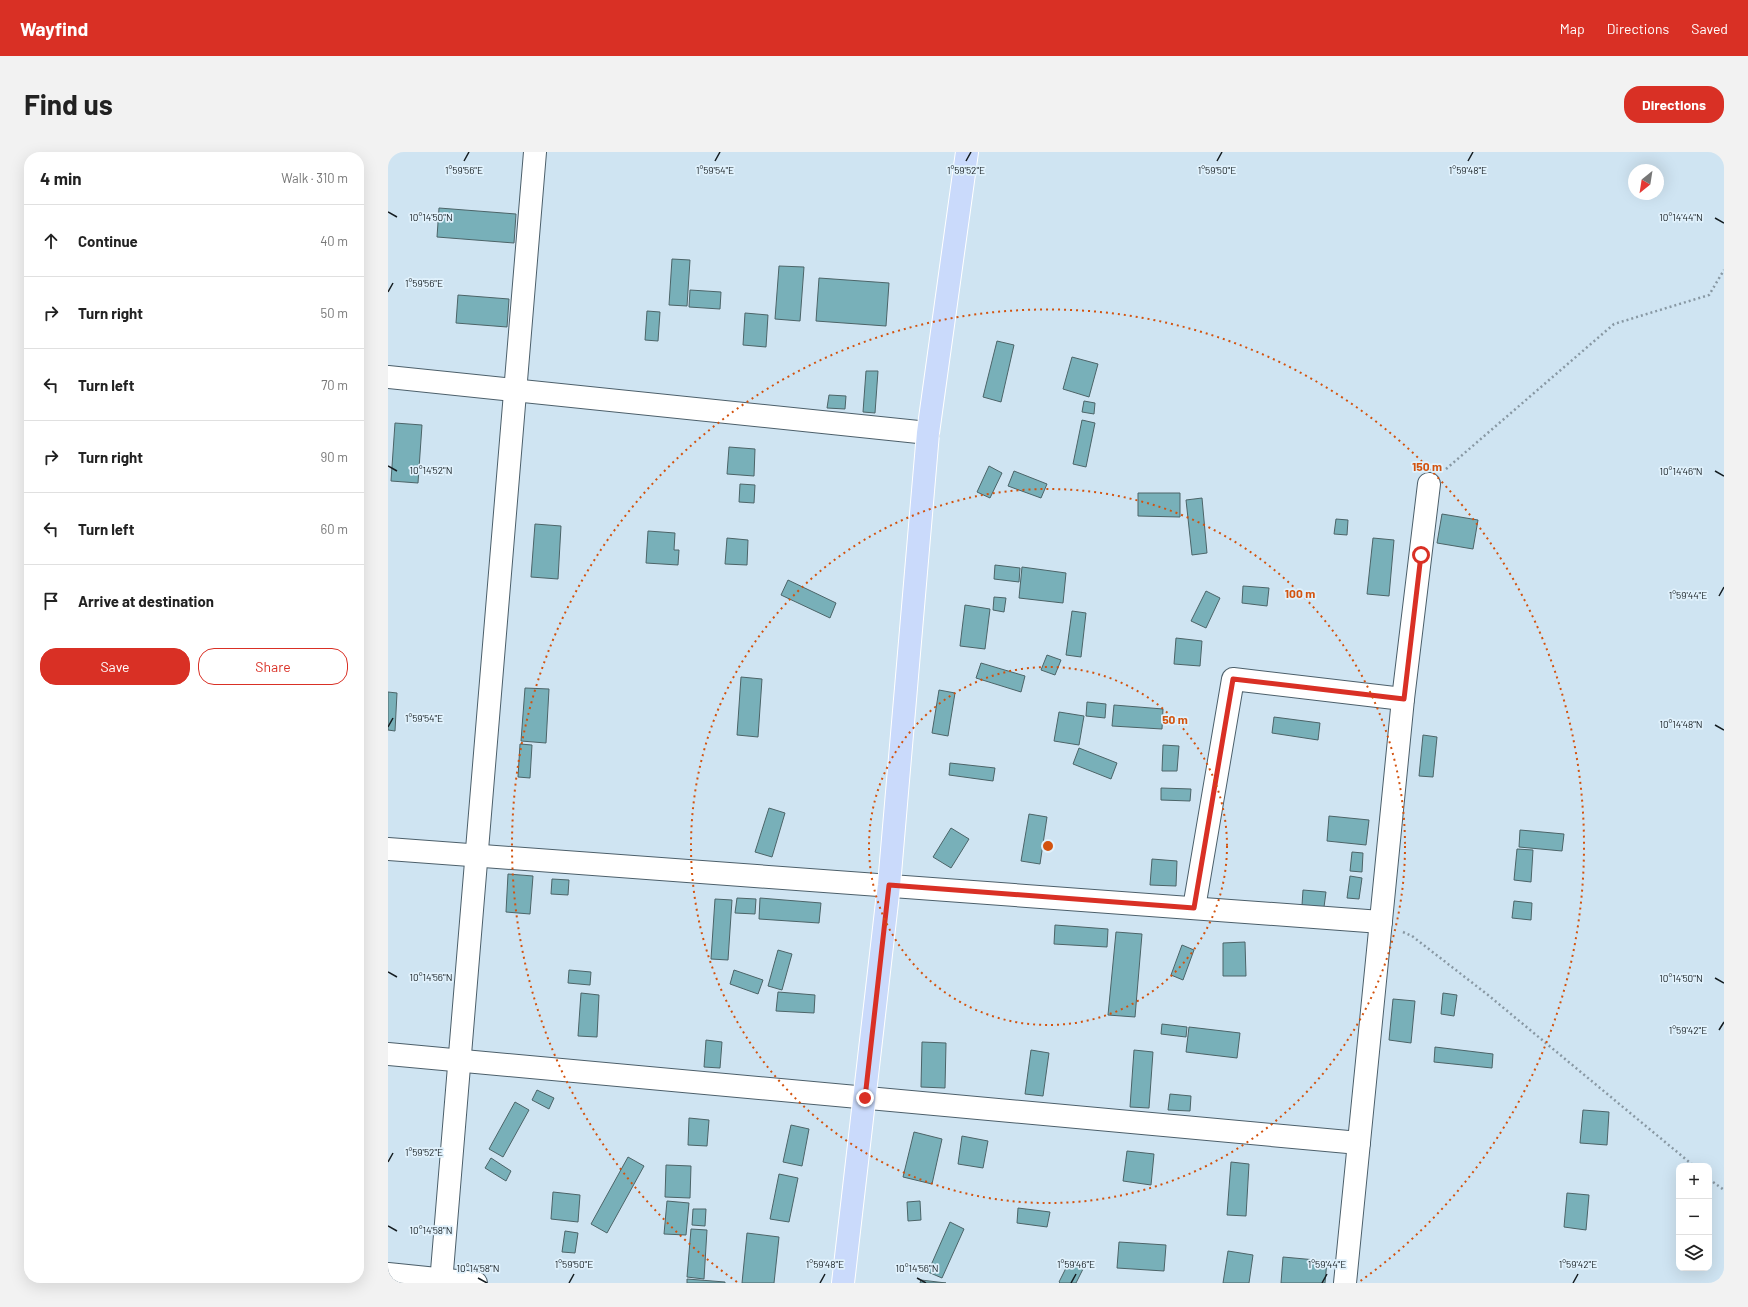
<!DOCTYPE html>
<html lang="en">
<head>
<meta charset="utf-8">
<style>
  :root { --surface:#fff; --page:#f2f2f2; --text:#222; --muted:#767676; --line:#e0e0e0; --accent:#d93025 }
  body { margin:0; font-family:Barlow,sans-serif; background:var(--page); color:var(--text) }
  .controls { position:absolute; right:12px; bottom:12px; display:grid; overflow:hidden; border-radius:8px; box-shadow:0 4px 16px #0002 }
  .controls button { width:36px; height:36px; display:grid; place-items:center; padding:0; border:0; border-bottom:1px solid var(--line); background:var(--surface); color:var(--text); font:20px sans-serif }
  .compass { position:absolute; left:1240px; top:12px; width:36px; height:36px; border-radius:50%; background:var(--surface); box-shadow:0 4px 16px #0002; rotate:210deg }
  .stop { position:absolute; width:12px; height:12px; margin:-9px; border:3px solid #d93025; border-radius:50%; background:#fff }
  .stop.end { background:#d93025; border-color:#fff; box-shadow:0 1px 4px #0008 }
  .list { margin:0; padding:0; list-style:none }
  h2 { display:flex; justify-content:space-between; align-items:center; height:52px; margin:0; padding:0 16px; font-size:17px }
  h2 small { font-size:13px; font-weight:400; color:var(--muted) }
  .list li { display:grid; grid-template-columns:26px 1fr auto; gap:12px; align-items:center; box-sizing:border-box; height:72px; padding:0 16px; border-top:1px solid var(--line) }
  .list b { display:block; font-size:15px; white-space:nowrap }
  .list em { font-size:13px; font-style:normal; color:var(--muted) }
  .actions { display:flex; gap:8px; padding:12px 16px }
  .actions a { flex:1; padding:9px 0; border:1px solid var(--accent); border-radius:16px; text-align:center; font-size:14px; color:var(--accent) }
  .actions .main { background:var(--accent); color:#fff }
  .icon { flex:none; width:22px; height:22px; fill:none; stroke:currentColor; stroke-width:2; stroke-linecap:round; stroke-linejoin:round }
  .map { position:relative; flex:none; width:1336px; height:1131px; overflow:hidden; border-radius:16px }
  header { display:flex; align-items:center; gap:24px; box-sizing:border-box; height:56px; padding:0 20px; background:var(--accent); color:#fff }
  header strong { font-size:19px }
  nav { display:flex; gap:22px; margin-inline-start:auto; font-size:14px }
  .intro { display:flex; align-items:center; justify-content:space-between; box-sizing:border-box; height:96px; padding:0 24px }
  h1 { margin:0; font-size:28px }
  .button { padding:10px 18px; border-radius:16px; background:var(--accent); color:#fff; font-size:14px; font-weight:700 }
  main { display:flex; gap:24px; padding:0 24px }
  aside { flex:1; background:var(--surface); border-radius:16px; box-shadow:0 4px 16px #0002 }
  .map>svg:first-child { display:block }
  .building { fill:#78b0b9; stroke:#4c6468 }
  .lines { fill:none; stroke-linecap:round; stroke-linejoin:round }
  .minor-casing { stroke:#4c5f6a; stroke-width:24 }
  .major-casing { stroke:#fff; stroke-width:24 }
  .path { stroke:#8898a3; stroke-width:2.5; stroke-dasharray:2 3; stroke-linecap:butt }
  .minor { stroke:#fff; stroke-width:22 }
  .major { stroke:#cadafb; stroke-width:22 }
  .route { stroke:#d93025; stroke-width:5 }
  .ticks { fill:none; stroke:#151d21; stroke-width:1.5 }
  .ring { fill:none; stroke:#d3530e; stroke-width:2; stroke-dasharray:2 4 }
  .ticks-label { font-size:10px; text-anchor:middle; fill:#151d21; stroke:#e0f1fc; stroke-width:3.5; stroke-linejoin:round; paint-order:stroke }
  .centre { fill:#d3530e; stroke:#e0f1fc; stroke-width:2 }
  .ring-label { font-size:12px; text-anchor:middle; font-weight:bold; fill:#d3530e; stroke:#e0f1fc; stroke-width:3.5; stroke-linejoin:round; paint-order:stroke }
</style>
</head>
<body>
<header>
<strong>Wayfind</strong>
<nav><a>Map</a><a>Directions</a><a>Saved</a></nav>
</header>
<div class="intro"><h1>Find us</h1><a class="button">Directions</a></div>
<main>
<aside>
<h2>4 min<small>Walk · 310 m</small></h2>
<ul class="list">
<li><svg class="icon" aria-label="ahead" viewBox="0 0 24 24"><path d="M12 20V5M6 11l6-6 6 6"/></svg><div><b>Continue</b></div><em>40 m</em></li>
<li><svg class="icon" aria-label="right" viewBox="0 0 24 24"><path d="M7 20v-9h11M14 6l5 5-5 5"/></svg><div><b>Turn right</b></div><em>50 m</em></li>
<li><svg class="icon" aria-label="left" viewBox="0 0 24 24"><path d="M17 20v-9H6M10 6l-5 5 5 5"/></svg><div><b>Turn left</b></div><em>70 m</em></li>
<li><svg class="icon" aria-label="right" viewBox="0 0 24 24"><path d="M7 20v-9h11M14 6l5 5-5 5"/></svg><div><b>Turn right</b></div><em>90 m</em></li>
<li><svg class="icon" aria-label="left" viewBox="0 0 24 24"><path d="M17 20v-9H6M10 6l-5 5 5 5"/></svg><div><b>Turn left</b></div><em>60 m</em></li>
<li><svg class="icon" aria-label="arrive" viewBox="0 0 24 24"><path d="M6 21V4h12l-3 4 3 4H6"/></svg><div><b>Arrive at destination</b></div></li>
</ul>
<div class="actions"><a class="main">Save</a><a>Share</a></div>
</aside>
<div class="map">
<svg width="1336" height="1131" viewBox="0 0 1336 1131">
  <rect width="100%" height="100%" fill="#cfe4f2"/>
  <g class="building">
    <polygon points="51,56 128,62 126,91 49,85"/>
    <polygon points="284,107 302,108 299,154 281,153"/>
    <polygon points="391,114 416,115 412,169 387,167"/>
    <polygon points="431,126 501,131 498,174 428,169"/>
    <polygon points="302,138 333,140 332,157 301,155"/>
    <polygon points="70,143 121,147 119,175 68,171"/>
    <polygon points="259,159 272,160 270,189 257,188"/>
    <polygon points="357,161 380,163 378,195 355,193"/>
    <polygon points="609,189 626,193 613,250 595,245"/>
    <polygon points="684,205 710,212 701,245 675,237"/>
    <polygon points="478,219 490,219 487,261 475,260"/>
    <polygon points="441,243 458,244 457,257 439,256"/>
    <polygon points="696,249 707,251 706,262 694,260"/>
    <polygon points="694,268 707,271 698,315 685,312"/>
    <polygon points="7,271 34,273 30,331 3,329"/>
    <polygon points="341,295 367,297 366,324 339,322"/>
    <polygon points="601,314 614,321 602,346 589,340"/>
    <polygon points="626,319 659,332 653,346 620,334"/>
    <polygon points="352,332 367,333 366,351 351,350"/>
    <polygon points="750,341 792,341 792,365 750,364"/>
    <polygon points="814,346 819,401 804,403 798,348"/>
    <polygon points="1054,362 1090,368 1085,397 1049,391"/>
    <polygon points="948,367 960,368 959,383 946,382"/>
    <polygon points="147,372 173,374 170,427 143,425"/>
    <polygon points="260,379 287,381 286,398 291,398 290,413 258,411"/>
    <polygon points="339,386 360,388 359,413 337,412"/>
    <polygon points="985,386 1006,388 1001,444 979,442"/>
    <polygon points="607,413 632,416 631,430 606,427"/>
    <polygon points="634,415 678,421 675,451 631,446"/>
    <polygon points="400,428 448,451 442,466 393,443"/>
    <polygon points="855,434 881,436 879,454 854,451"/>
    <polygon points="818,439 832,446 818,476 803,469"/>
    <polygon points="606,445 618,446 616,460 605,458"/>
    <polygon points="577,453 602,457 597,497 572,494"/>
    <polygon points="684,459 698,461 693,505 678,503"/>
    <polygon points="788,486 814,489 812,514 786,512"/>
    <polygon points="659,503 673,508 667,523 653,518"/>
    <polygon points="593,511 637,524 633,540 588,526"/>
    <polygon points="353,525 374,527 370,585 349,583"/>
    <polygon points="137,536 161,537 158,591 133,589"/>
    <polygon points="551,538 567,541 560,584 544,581"/>
    <polygon points="0,540 9,541 7,579 0,578"/>
    <polygon points="699,550 718,552 717,566 698,564"/>
    <polygon points="726,553 775,557 774,577 724,574"/>
    <polygon points="671,560 696,564 691,593 666,589"/>
    <polygon points="886,565 932,571 930,588 884,581"/>
    <polygon points="1035,583 1049,585 1045,625 1031,624"/>
    <polygon points="132,592 144,593 142,626 130,625"/>
    <polygon points="775,593 791,594 789,619 774,619"/>
    <polygon points="691,596 729,611 723,627 685,612"/>
    <polygon points="562,611 607,616 605,629 561,623"/>
    <polygon points="773,636 803,637 802,649 773,648"/>
    <polygon points="381,656 397,661 384,705 367,700"/>
    <polygon points="641,662 659,665 652,712 633,709"/>
    <polygon points="941,664 981,668 978,693 939,689"/>
    <polygon points="563,676 581,687 563,716 545,705"/>
    <polygon points="1132,678 1176,682 1174,699 1131,695"/>
    <polygon points="1129,697 1145,698 1143,730 1126,728"/>
    <polygon points="964,700 975,701 974,720 962,719"/>
    <polygon points="764,707 789,709 788,734 762,733"/>
    <polygon points="120,722 145,724 142,762 118,760"/>
    <polygon points="962,724 974,726 971,747 959,746"/>
    <polygon points="164,727 181,728 180,743 163,742"/>
    <polygon points="915,738 938,740 936,755 914,753"/>
    <polygon points="349,746 368,747 367,762 347,761"/>
    <polygon points="372,746 433,751 431,771 371,767"/>
    <polygon points="327,747 344,748 340,808 323,807"/>
    <polygon points="1126,749 1144,751 1143,768 1124,766"/>
    <polygon points="667,773 720,777 719,795 666,792"/>
    <polygon points="728,780 754,782 747,865 720,863"/>
    <polygon points="857,790 858,824 835,824 835,791"/>
    <polygon points="794,793 806,798 795,828 783,823"/>
    <polygon points="390,798 404,802 394,838 380,834"/>
    <polygon points="181,818 203,820 202,833 180,831"/>
    <polygon points="346,818 375,828 370,842 342,832"/>
    <polygon points="390,840 427,843 426,861 388,859"/>
    <polygon points="193,841 211,843 209,885 190,884"/>
    <polygon points="1055,841 1069,843 1066,864 1053,862"/>
    <polygon points="1005,847 1027,849 1023,891 1001,888"/>
    <polygon points="774,872 799,875 798,885 773,882"/>
    <polygon points="801,875 852,881 849,906 798,900"/>
    <polygon points="318,888 334,890 332,916 316,915"/>
    <polygon points="534,890 558,891 557,936 533,935"/>
    <polygon points="1047,895 1105,902 1104,916 1046,910"/>
    <polygon points="643,898 661,901 655,944 637,942"/>
    <polygon points="746,898 765,900 761,956 742,955"/>
    <polygon points="149,938 166,946 161,957 144,948"/>
    <polygon points="782,942 803,944 802,959 780,958"/>
    <polygon points="127,950 141,958 115,1005 101,997"/>
    <polygon points="1195,958 1221,960 1219,993 1192,991"/>
    <polygon points="301,966 321,968 319,994 300,993"/>
    <polygon points="403,973 421,977 414,1014 395,1010"/>
    <polygon points="526,980 554,987 544,1032 515,1025"/>
    <polygon points="574,984 600,989 595,1016 570,1012"/>
    <polygon points="739,999 766,1002 763,1033 735,1029"/>
    <polygon points="240,1005 256,1014 219,1081 203,1072"/>
    <polygon points="103,1006 123,1019 118,1029 97,1016"/>
    <polygon points="843,1010 861,1012 858,1064 839,1063"/>
    <polygon points="278,1013 303,1014 302,1046 277,1045"/>
    <polygon points="391,1022 410,1026 401,1070 382,1067"/>
    <polygon points="165,1040 192,1043 190,1070 163,1067"/>
    <polygon points="1179,1041 1201,1043 1198,1078 1176,1075"/>
    <polygon points="279,1049 301,1051 298,1083 276,1082"/>
    <polygon points="532,1049 533,1068 520,1069 519,1050"/>
    <polygon points="630,1056 662,1060 659,1075 629,1071"/>
    <polygon points="305,1057 318,1057 317,1074 304,1073"/>
    <polygon points="562,1070 576,1077 554,1126 540,1120"/>
    <polygon points="303,1077 319,1078 316,1127 299,1125"/>
    <polygon points="177,1079 190,1081 187,1101 174,1100"/>
    <polygon points="359,1081 391,1085 386,1131 354,1131"/>
    <polygon points="731,1090 778,1093 776,1119 729,1116"/>
    <polygon points="840,1099 865,1103 861,1131 835,1131"/>
    <polygon points="895,1105 939,1109 937,1131 893,1131"/>
    <polygon points="681,1110 695,1117 688,1131 672,1131 671,1130"/>
    <polygon points="299,1127 337,1130 337,1131 299,1131"/>
    <polygon points="533,1128 558,1131 532,1131"/>
  </g>
  <g class="lines">
    <g class="minor-casing">
      <g id="minor">
        <polyline points="0,225 540,281"/>
        <polyline points="0,697 993,770"/>
        <polyline points="806,756 845,527 1015,547"/>
        <polyline points="0,902 971,991"/>
        <polyline points="0,1122 88,1131"/>
        <polyline points="53,1131 147,0"/>
        <polyline points="957,1131 1015,547 1041,332"/>
      </g>
    </g>
    <g class="major-casing">
      <polyline id="major" points="455,1131 501,733 540,281 579,0"/>
    </g>
    <g class="path">
      <polyline points="1058,317 1226,172 1321,143 1336,118"/>
      <polyline points="1015,780 1024,784 1100,843 1306,1014"/>
      <polyline points="1321,1027 1336,1038"/>
    </g>
    <use href="#minor" class="minor"/>
    <use href="#major" class="major"/>
  </g>
  <g class="lines">
    <polyline class="route" points="477,946 501,733 806,756 845,527 1016,547 1033,403"/>
  </g>
  <path class="ticks" d="M76 9 81 0M327 9 332 0M578 9 583 0M829 9 834 0M1080 9 1085 0M0 60 9 65M1327 66 1336 71M0 140 5 131M0 314 9 319M1327 319 1336 324M1331 444 1336 435M1327 573 1336 578M0 575 5 566M0 820 9 825M1327 826 1336 831M1331 878 1336 870M0 1010 5 1001M0 1074 9 1079M90 1126 99 1131M529 1126 538 1131M181 1131 186 1122M432 1131 437 1122M683 1131 688 1122M934 1131 939 1122M1185 1131 1190 1122"/>
  <g class="ring">
    <circle cx="660" cy="694" r="179"/>
    <circle cx="660" cy="694" r="357"/>
    <path d="M349 1130A536 536 0 1 1 971 1130"/>
  </g>
  <g class="ticks-label">
    <text x="76" y="22">1°59'56"E</text>
    <text x="578" y="22">1°59'52"E</text>
    <text x="829" y="22">1°59'50"E</text>
    <text x="1080" y="22">1°59'48"E</text>
    <text x="327" y="22">1°59'54"E</text>
    <text x="43" y="69">10°14'50"N</text>
    <text x="1293" y="69">10°14'44"N</text>
    <text x="36" y="135">1°59'56"E</text>
    <text x="43" y="322">10°14'52"N</text>
    <text x="1293" y="323">10°14'46"N</text>
    <text x="1300" y="447">1°59'44"E</text>
    <text x="36" y="570">1°59'54"E</text>
    <text x="1293" y="576">10°14'48"N</text>
    <text x="43" y="829">10°14'56"N</text>
    <text x="1293" y="830">10°14'50"N</text>
    <text x="1300" y="882">1°59'42"E</text>
    <text x="36" y="1004">1°59'52"E</text>
    <text x="43" y="1082">10°14'58"N</text>
    <text x="186" y="1116">1°59'50"E</text>
    <text x="437" y="1116">1°59'48"E</text>
    <text x="688" y="1116">1°59'46"E</text>
    <text x="939" y="1116">1°59'44"E</text>
    <text x="1190" y="1116">1°59'42"E</text>
    <text x="90" y="1120">10°14'58"N</text>
    <text x="529" y="1120">10°14'56"N</text>
  </g>
  <circle cx="660" cy="694" r="6" class="centre"/>
  <g class="ring-label">
    <text x="1039" y="319">150 m</text>
    <text x="912" y="446">100 m</text>
    <text x="787" y="572">50 m</text>
  </g>
</svg>
<div class="controls">
<button>+</button>
<button>−</button>
<button><svg class="icon" aria-label="layers" viewBox="0 0 24 24"><path d="M12 4l9 5-9 5-9-5zM3 14l9 5 9-5"/></svg></button>
</div>
<svg class="compass" viewBox="-18 -18 36 36"><path d="M0-13l5 13h-10z" fill="#e53935"/><path d="M0 13l5-13h-10z" fill="#767676"/></svg>
<div class="stop" style="left:1033px;top:403px"></div>
<div class="stop end" style="left:477px;top:946px"></div>
</div>
</main>
</body>
</html>
